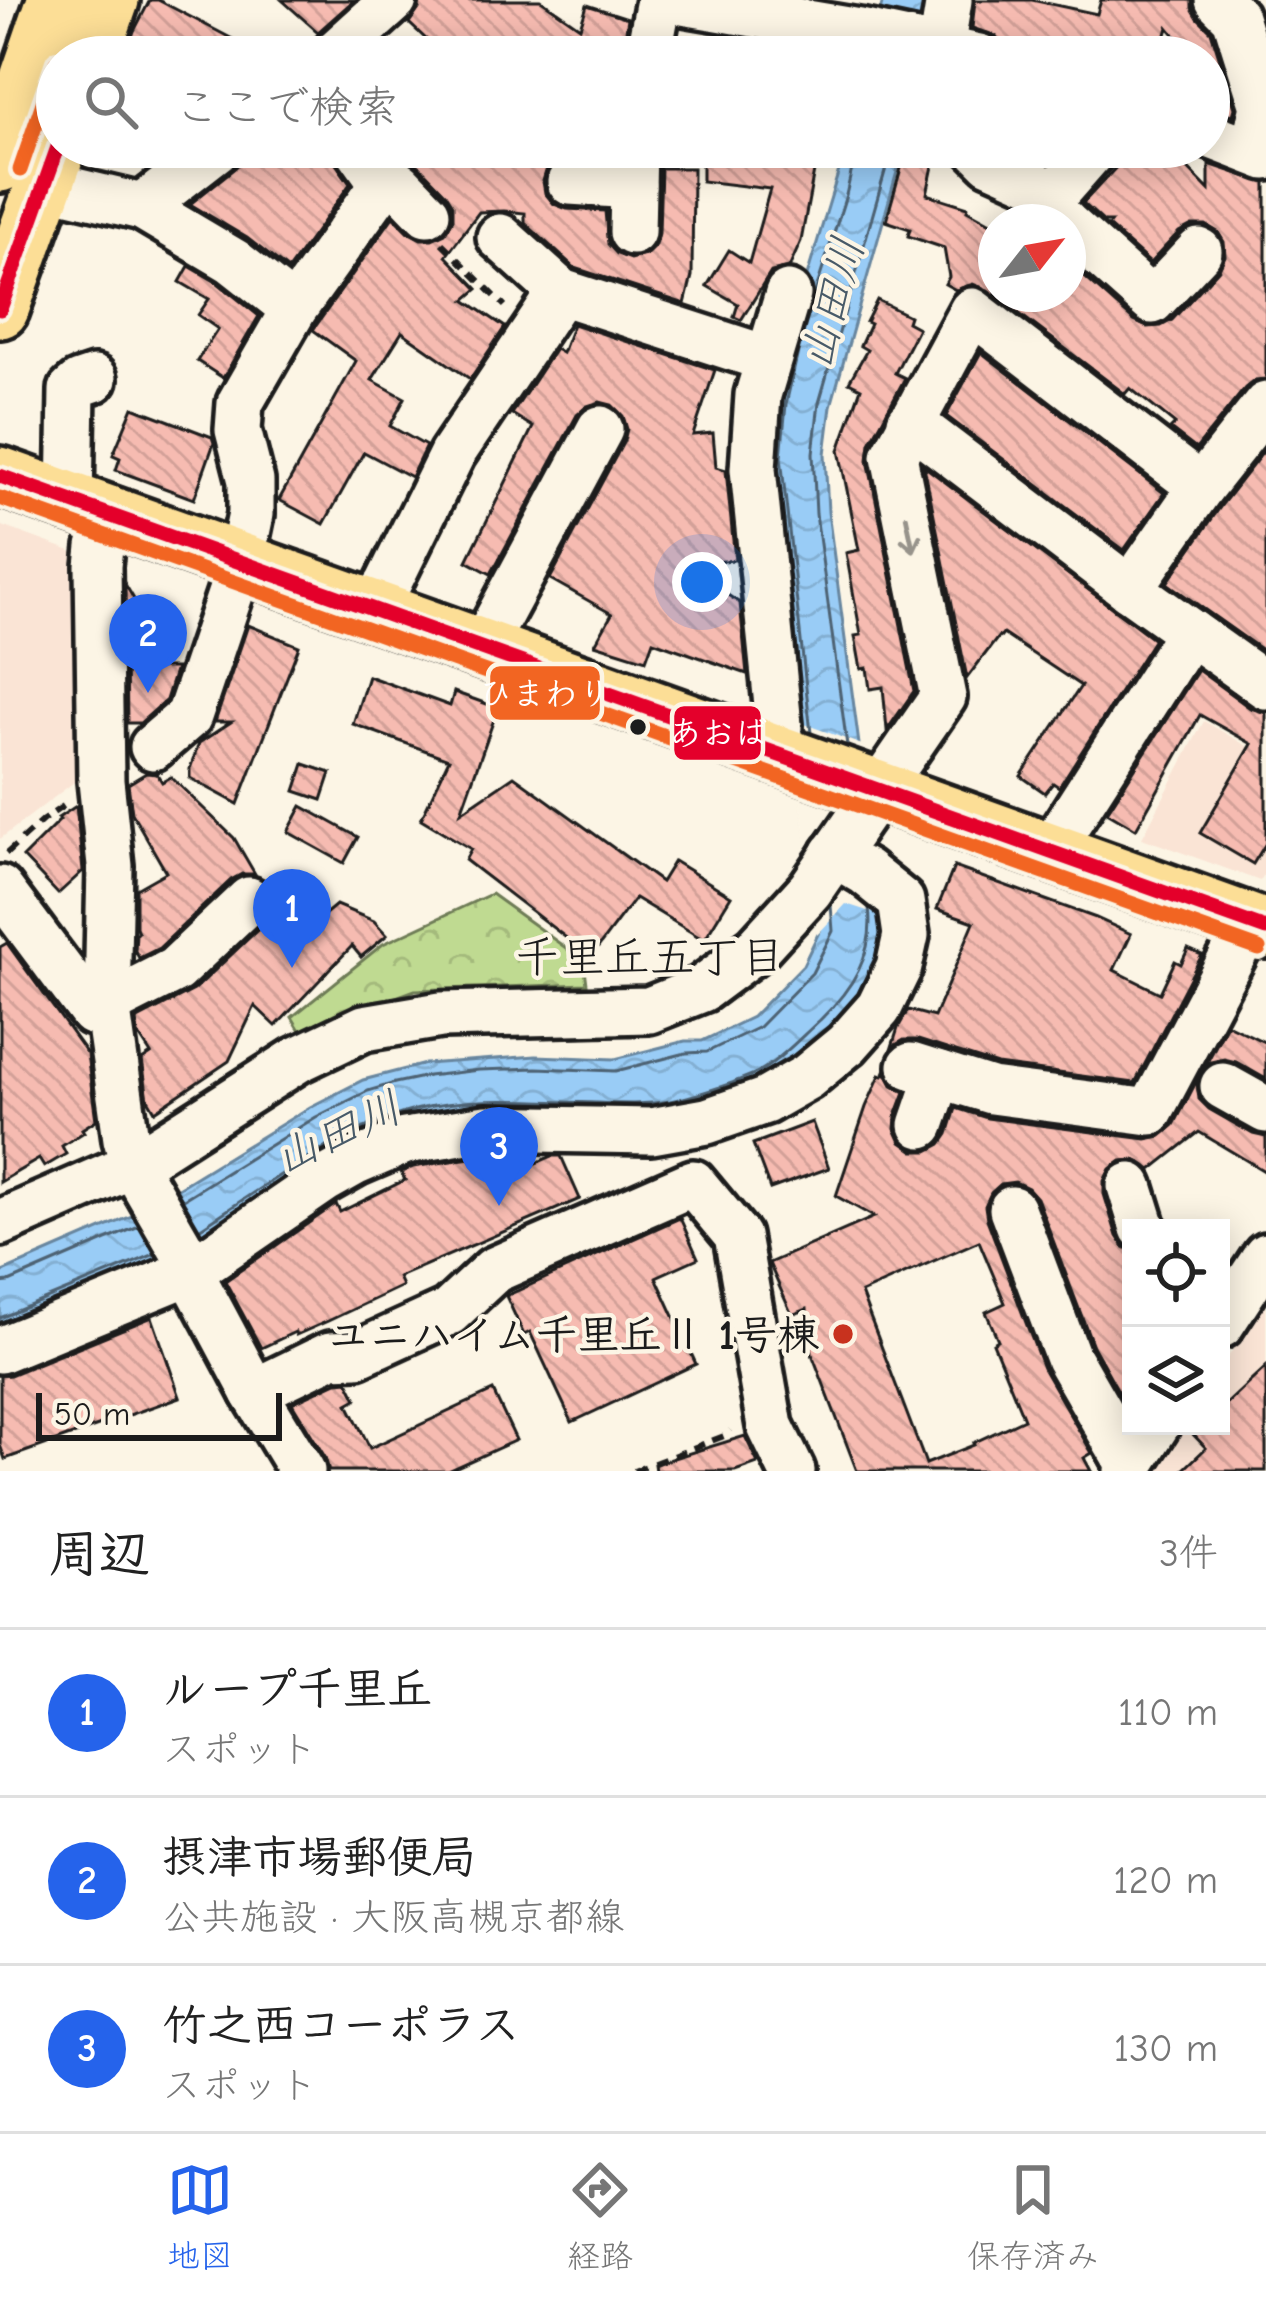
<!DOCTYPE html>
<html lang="ja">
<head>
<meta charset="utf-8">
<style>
  :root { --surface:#fff; --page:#f2f2f2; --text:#222; --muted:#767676; --line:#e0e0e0; --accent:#2563eb }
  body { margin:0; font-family:"Comic Neue","Klee One",sans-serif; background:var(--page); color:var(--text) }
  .controls { position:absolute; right:36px; bottom:36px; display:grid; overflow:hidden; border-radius:0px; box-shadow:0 6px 30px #0003 }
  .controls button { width:108px; height:108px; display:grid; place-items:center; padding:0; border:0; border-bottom:3px solid var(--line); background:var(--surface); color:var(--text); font:60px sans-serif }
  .compass { position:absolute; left:978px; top:204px; width:108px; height:108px; border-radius:50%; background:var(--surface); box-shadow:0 6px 30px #0003; rotate:59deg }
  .scale { position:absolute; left:36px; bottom:30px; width:246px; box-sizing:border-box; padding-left:12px; border:6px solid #1c1c1c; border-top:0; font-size:33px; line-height:42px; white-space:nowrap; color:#1c1c1c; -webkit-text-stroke:9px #fcf5e5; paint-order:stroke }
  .you { position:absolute; left:702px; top:582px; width:42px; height:42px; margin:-30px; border:9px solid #fff; border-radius:50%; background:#1a73e8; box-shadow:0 0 0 18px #1a73e833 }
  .badge { display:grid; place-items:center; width:78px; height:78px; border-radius:50%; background:var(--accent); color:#fff; font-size:39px; font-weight:700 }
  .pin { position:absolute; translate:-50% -99px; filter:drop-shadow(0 3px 6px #0008) }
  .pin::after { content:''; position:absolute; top:63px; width:42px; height:36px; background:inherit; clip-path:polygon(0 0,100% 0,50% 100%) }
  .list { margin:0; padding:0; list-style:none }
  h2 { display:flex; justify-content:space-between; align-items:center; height:156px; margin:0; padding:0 48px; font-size:51px }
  h2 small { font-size:39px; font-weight:400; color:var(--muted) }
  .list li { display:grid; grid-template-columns:78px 1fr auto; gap:36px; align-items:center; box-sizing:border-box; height:168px; padding:0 48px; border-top:3px solid var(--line) }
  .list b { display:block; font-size:45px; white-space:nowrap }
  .list p { margin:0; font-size:39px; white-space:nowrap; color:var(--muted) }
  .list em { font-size:39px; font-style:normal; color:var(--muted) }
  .icon { flex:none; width:66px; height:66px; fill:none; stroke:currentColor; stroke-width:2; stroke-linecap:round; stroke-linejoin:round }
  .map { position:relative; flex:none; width:1266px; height:1471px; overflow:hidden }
  .search { position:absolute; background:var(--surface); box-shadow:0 6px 30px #0003; left:36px; right:36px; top:36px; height:132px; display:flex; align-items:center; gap:30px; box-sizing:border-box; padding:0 42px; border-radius:66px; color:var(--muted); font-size:45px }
  .sheet { height:660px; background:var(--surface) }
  nav { display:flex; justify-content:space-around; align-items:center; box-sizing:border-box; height:168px; border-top:3px solid var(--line); background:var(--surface); font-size:33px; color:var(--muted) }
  nav a { display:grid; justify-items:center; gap:6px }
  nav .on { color:var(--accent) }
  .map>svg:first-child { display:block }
  .built { fill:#fae4d5 }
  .forest { fill:url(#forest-crowns); stroke:#6e7b56; stroke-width:3 }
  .water { fill:url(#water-waves); stroke:#67869f; stroke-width:3 }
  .pier { fill:#fcf5e5 }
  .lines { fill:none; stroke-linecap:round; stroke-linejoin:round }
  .shore { stroke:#4e6273; stroke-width:3 }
  .building { fill:url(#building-back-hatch); stroke:#1c1c1c; stroke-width:3; fill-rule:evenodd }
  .minor-casing { stroke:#1c1c1c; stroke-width:54 }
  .major-casing { stroke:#1c1c1c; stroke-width:66 }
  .path { stroke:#1c1c1c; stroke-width:6; stroke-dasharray:12 9; stroke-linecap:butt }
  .minor { stroke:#fcf5e5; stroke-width:45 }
  .major { stroke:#fcde96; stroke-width:57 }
  .bus-1-casing { stroke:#fcf5e5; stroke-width:24 }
  .bus-2-casing { stroke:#fcf5e5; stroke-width:24 }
  .bus-1 { stroke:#e4002b; stroke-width:15 }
  .bus-2 { stroke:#f26522; stroke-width:15 }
  .oneway { stroke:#97938b }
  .bus-dot { fill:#1c1c1c; stroke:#fcf5e5; stroke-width:4.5 }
  .poi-dot { fill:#c8321e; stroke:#fcf5e5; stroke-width:4.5 }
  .labels { text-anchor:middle; stroke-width:9; stroke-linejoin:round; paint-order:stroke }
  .poi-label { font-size:42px; font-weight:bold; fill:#1c1c1c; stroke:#fcf5e5; text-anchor:end }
  .water-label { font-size:45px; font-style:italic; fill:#485a68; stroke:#fcf5e5 }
  .neighbourhood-label { font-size:45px; fill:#1c1c1c; stroke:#fcf5e5 }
  .line-badge { stroke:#fcf5e5; stroke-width:4.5 }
  .badge-label { font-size:33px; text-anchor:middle; font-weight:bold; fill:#fff }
</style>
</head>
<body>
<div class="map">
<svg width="1266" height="1471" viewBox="0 0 1266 1471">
  <defs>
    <pattern id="forest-crowns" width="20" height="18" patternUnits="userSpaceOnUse" patternTransform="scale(3)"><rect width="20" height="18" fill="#bfda91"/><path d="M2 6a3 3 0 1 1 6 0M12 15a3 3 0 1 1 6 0" fill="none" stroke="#a4ba7c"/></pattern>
    <pattern id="water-waves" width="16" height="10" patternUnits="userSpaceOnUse" patternTransform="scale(3)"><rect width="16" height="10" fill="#99ccf6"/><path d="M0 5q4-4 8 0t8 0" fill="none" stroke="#83afd2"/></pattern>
    <pattern id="building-back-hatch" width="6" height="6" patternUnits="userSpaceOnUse" patternTransform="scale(3)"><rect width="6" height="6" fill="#f6bbb1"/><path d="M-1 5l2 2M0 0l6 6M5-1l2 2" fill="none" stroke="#d2a098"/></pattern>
  </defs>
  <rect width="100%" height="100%" fill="#fcf5e5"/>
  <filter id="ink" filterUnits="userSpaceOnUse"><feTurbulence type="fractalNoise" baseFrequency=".00833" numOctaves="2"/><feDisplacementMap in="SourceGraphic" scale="24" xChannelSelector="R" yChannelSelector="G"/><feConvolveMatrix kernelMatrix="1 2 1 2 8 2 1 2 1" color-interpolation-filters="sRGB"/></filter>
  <g filter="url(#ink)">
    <g class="built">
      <polygon points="0,525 71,551 85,569 82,776 0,839"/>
      <polygon points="1204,721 1266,757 1266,871 1260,881 1142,838"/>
      <polygon points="1266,1298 1266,1471 1155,1471 1184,1426 1221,1426 1221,1368"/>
    </g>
    <polygon class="forest" points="491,894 584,961 587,984 415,990 301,1032 292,1017 383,944"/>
    <g class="water">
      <polygon points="883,0 940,0 926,57 869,57"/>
      <polygon points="846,147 904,147 831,406 825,454 828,512 883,924 880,950 871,978 841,1016 794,1061 768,1081 671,1113 471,1113 197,1245 0,1331 0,1273 132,1216 310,1107 363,1080 425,1064 536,1056 615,1059 685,1041 702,1041 752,1017 803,965 821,928 769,457 791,329"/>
    </g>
    <polygon class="pier" points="791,719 865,746 880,854 878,860 889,918 846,904 817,935"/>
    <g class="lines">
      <g class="shore">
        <polyline points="810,309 846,195 857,147"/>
        <polyline points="801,339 786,404 781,457 811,733"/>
        <polyline points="847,746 816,514 813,453 819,403 892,147"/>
        <polyline points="182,1200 316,1117 368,1091 395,1083 428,1076 479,1070 536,1068 616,1071 686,1053 707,1052 759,1027 812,973 833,931 831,905"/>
        <path d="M199 1229C267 1185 335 1131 415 1110 473 1095 537 1102 597 1103 621 1104 646 1105 670 1101 691 1097 712 1090 732 1083 743 1078 755 1075 765 1068 785 1055 802 1036 820 1020 852 989 875 954 869 908"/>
        <polyline points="0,1283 9,1282 139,1226"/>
        <polyline points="0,1318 155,1254"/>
      </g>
    </g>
    <g class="building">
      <polygon points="150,0 158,0 267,57 125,57 134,31"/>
      <polygon points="282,0 354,0 318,32"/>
      <polygon points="420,0 541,0 580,27 587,5 628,18 622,57 445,57 409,23 419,9"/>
      <polygon points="975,0 1032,0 1097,14 1101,0 1192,0 1192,8 1198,18 1211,31 1235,108 1233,115 1209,109 1209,57 1193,57 1168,27 1160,57 1049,57 1004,48 996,36 972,28"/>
      <polygon points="245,147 330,147 334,161 350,184 288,270 247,238 190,204 236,167 243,158"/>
      <polygon points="390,147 607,147 607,157 572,155 557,158 547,168 543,181 545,193 554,204 567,209 605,211 608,244 617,254 630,259 646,255 656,245 659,233 661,168 693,168 692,276 685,304 575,268 525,223 525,213 504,211 479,212 446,256 478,289 465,300 505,327 470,379 402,332 372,380 405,398 390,426 426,446 411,477 364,452 324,524 279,500 356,361 313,330 393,217 408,232 421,239 432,239 445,233 453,219 453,205 446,194 418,165 409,159 397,157"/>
      <polygon points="702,147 778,147 817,155 801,241 789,268 771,272 741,320 734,317 738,304 707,286 729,250 749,263 770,189 702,181"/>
      <polygon points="907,147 937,147 927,194 968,207 967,210 996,226 996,294 1068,294 1068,270 1072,266 1134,321 1147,327 1161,326 1172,320 1219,269 1225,256 1224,242 1218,232 1206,225 1192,225 1179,232 1150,263 1108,226 1111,222 1104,222 1083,203 1135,147 1167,147 1209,190 1209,164 1266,183 1266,379 1255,380 1245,388 1196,449 1170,429 1175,424 1130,388 1125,394 988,290 973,284 956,290 945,284 949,277 944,248 908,236 910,229 886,221"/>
      <polygon points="189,266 218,283 259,316 223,378 197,361 218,329 198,315 209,299 180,282"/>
      <polygon points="877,300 909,316 907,322 918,328 895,373 905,378 870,443 868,460 914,691 887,730 883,687 870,689 867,668 861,669 855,636 861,635 846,553 859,550 839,450 861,388 849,382 867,350 860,346 870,324 866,322"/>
      <polygon points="573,324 715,370 693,435 713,433 716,467 726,470 735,560 682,565 740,603 747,674 653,641 646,660 595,644 612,614 550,579 624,441 627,429 623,416 612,405 600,402 587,406 577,415 491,574 467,561 533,427 512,414 555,349 562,353"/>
      <polygon points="981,352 1164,493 1124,550 946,416"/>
      <polygon points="133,407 212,437 214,443 194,499 116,470 120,458 113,455"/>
      <polygon points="1266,448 1266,653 1167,583 1223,503"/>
      <polygon points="924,466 1154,639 1059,787 1053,783 1045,793 1021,776 1081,686 1003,634 1001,637 999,636 967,678"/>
      <polygon points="125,584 155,635 157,668 176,668 166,700 140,723 127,723"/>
      <polygon points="248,625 299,646 238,804 190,778 190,769 199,743 231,722 215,722"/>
      <polygon points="1198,670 1250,708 1266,713 1266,843 1253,864 1200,833 1252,744 1200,715 1136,829 1107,812"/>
      <polygon points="368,676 450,706 454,692 498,708 461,812 514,776 661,882 674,861 731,896 704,940 635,898 591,957 465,860 471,849 421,819 449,759 353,724"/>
      <polygon points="304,764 331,773 322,800 295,791"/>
      <polygon points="146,773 157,774 162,782 171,777 234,838 255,874 242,874 231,880 159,948 139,958 135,951 136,933 138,932 136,927 136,889 166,872 132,813 128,784"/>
      <polygon points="76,806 83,871 58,894 23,857 60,820 58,818"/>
      <polygon points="302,806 358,837 344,863 288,832"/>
      <polygon points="954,867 1096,918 1131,934 1114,970 1160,993 1175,961 1181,964 1188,949 1202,955 1135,1083 997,1065 918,1040 904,1040 892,1047 898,1028 908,1010 934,1017 974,922 937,909"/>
      <polygon points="283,886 318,920 336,905 374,921 387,935 361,957 352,946 276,1026 255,1006 229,1061 155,1111 148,1099 142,1060 151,1054 138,1034 136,1020 194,990 268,920 274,909 275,894"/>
      <polygon points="7,943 87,1054 96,1120 82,1129 84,1132 62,1146 66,1154 44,1167 39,1159 0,1182 0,947"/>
      <polygon points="1227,1024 1266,1043 1266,1079 1236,1062 1224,1059 1210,1062 1204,1068"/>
      <path d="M885 1071 892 1085 905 1092 896 1116 895 1129 901 1142 914 1151H928L941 1144 948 1134 956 1108 987 1118 1146 1139 1161 1136 1174 1125 1197 1080 1199 1099 1209 1109 1253 1134 1266 1137V1172L1199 1132 1151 1170 1135 1160 1121 1161 1110 1169 1104 1181V1194L1117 1236 1124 1247 1131 1251V1390L1121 1396 1093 1346 1037 1198 1028 1188 1015 1182 1001 1184 991 1193 985 1206 987 1219 1043 1368 1092 1453 1084 1458 1091 1471H857L812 1354 807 1309 792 1315 769 1263 874 1217 836 1196 866 1107 880 1075 883 1076ZM979 1241 1005 1303 986 1312 998 1340 993 1343 1024 1419 973 1443 974 1445 926 1464 861 1293Z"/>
      <polygon points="812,1122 829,1168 770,1189 753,1144"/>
      <polygon points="489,1155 499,1179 552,1156 561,1156 580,1199 398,1277 402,1286 328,1321 296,1335 295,1332 261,1348 225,1281 336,1204 340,1212 405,1180 401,1172 413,1167"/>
      <polygon points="680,1218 698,1258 656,1277 696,1364 572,1422 530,1332 524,1335 506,1296"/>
      <polygon points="152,1317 180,1397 5,1459 0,1445 0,1376 10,1375"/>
      <polygon points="1266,1367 1266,1471 1182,1471 1206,1448 1185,1426 1221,1426 1221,1409"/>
      <polygon points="348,1381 357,1399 348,1404 370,1448 493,1391 516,1440 448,1471 329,1471 325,1457 292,1403 337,1382"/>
      <polygon points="745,1436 758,1463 735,1471 655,1471 654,1464"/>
    </g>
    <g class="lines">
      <g class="minor-casing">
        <g id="minor">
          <polyline points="671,0 860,32 979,57"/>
          <polyline points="1218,0 1235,17 1263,107 1252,151"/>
          <polyline points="941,49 949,0"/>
          <polyline points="331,57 394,0"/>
          <polyline points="648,57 659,0"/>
          <polyline points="1209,135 1266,157"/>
          <polyline points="357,147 383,184 399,184 427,213"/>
          <polyline points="976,147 990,161 1030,179"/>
          <polyline points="570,182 633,186"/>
          <polyline points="45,184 142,207 233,261 294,309"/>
          <polyline points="142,207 219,147"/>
          <polyline points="1064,222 1045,205 1096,147"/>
          <polyline points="1068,226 1152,301 1199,251"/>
          <polyline points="632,232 634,147"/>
          <polyline points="500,237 561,292 768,359"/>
          <polyline points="910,422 1130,589 1266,686"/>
          <polyline points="70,501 72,390 79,384 94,379"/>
          <polyline points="110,516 100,547 98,566 101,781 110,866 107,1004 126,1139 133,1165 185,1255 190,1272 254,1392 302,1471"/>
          <polyline points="1130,589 1201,487"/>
          <polyline points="372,609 388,584 452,454 561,292"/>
          <polyline points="481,650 600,429"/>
          <polyline points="153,747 189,716 241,562 251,514 251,481 238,430 240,403 294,309 383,184"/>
          <polyline points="778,754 779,725 753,469 758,395 788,294"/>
          <polyline points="1050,851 1190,632"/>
          <polyline points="0,889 92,1012 175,970 249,900"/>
          <polyline points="911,1066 991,1091 1150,1112 1250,923"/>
          <polyline points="1223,1086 1266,1110"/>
          <polyline points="922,1125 939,1075"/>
          <polyline points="1130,1186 1143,1228"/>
          <polyline points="1012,1209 1068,1358 1130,1466"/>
          <polyline points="0,1223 133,1165 297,1060 364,1028 441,1015 649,1010 702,989 757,948 810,890 943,697 894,456 972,311 1201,487 1266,405"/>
          <polyline points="1221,1325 1266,1256"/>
          <polyline points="0,1350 190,1272 324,1180 356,1162 405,1141 486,1128 651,1131 707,1121 765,1101 807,1077 847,1044 879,1008 899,967 906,935 901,901 865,872 834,854"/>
          <polyline points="254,1392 330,1355 357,1354 449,1312 494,1270 693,1183 737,1236 770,1426 792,1471"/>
          <polyline points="1127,1471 1156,1426"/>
        </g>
      </g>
      <g class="major-casing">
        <g id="major">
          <polyline points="90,57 110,0"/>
          <polyline points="0,163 56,0"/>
          <polyline points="0,309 58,147"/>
          <polyline points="0,476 1266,929"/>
        </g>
      </g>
      <g class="path">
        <polyline points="442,243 505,306"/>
        <polyline points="6,854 43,820 65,805"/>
        <polyline points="634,1471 724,1436 730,1430"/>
      </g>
      <use href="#minor" class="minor"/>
      <use href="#major" class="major"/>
      <g class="bus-1-casing">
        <g id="bus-1">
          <polyline points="0,309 58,147"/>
          <polyline points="0,476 1266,929"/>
        </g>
      </g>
      <g class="bus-2-casing">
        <g id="bus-2">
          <polyline points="20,170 57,62"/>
          <polyline points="0,498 1259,949"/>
        </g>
      </g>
      <use href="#bus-1" class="bus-1"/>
      <use href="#bus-2" class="bus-2"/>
    </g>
    <defs><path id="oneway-shaft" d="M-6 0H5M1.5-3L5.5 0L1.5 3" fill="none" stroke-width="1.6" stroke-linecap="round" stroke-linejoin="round" transform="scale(3)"/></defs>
    <use class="oneway" href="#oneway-shaft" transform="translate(910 534) rotate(78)"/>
  </g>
  <circle class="bus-dot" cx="638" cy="727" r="10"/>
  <circle class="poi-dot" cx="843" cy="1334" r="12"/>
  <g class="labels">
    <g class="poi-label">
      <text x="819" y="1349">ユニハイム千里丘Ⅱ 1号棟</text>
    </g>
    <g class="water-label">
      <text transform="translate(831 303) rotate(-75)" y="16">山田川</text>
      <text transform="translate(337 1132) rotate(-25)" y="16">山田川</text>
    </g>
    <g class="neighbourhood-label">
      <text x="650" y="972">千里丘五丁目</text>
    </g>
  </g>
  <g class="line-badge">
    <rect x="488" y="664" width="114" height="58" rx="12" fill="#f26522"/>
    <rect x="672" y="704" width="91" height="58" rx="12" fill="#e4002b"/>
  </g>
  <g class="badge-label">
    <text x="545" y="705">ひまわり</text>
    <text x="718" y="744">あおば</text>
  </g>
</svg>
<div class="controls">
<button><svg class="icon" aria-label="locate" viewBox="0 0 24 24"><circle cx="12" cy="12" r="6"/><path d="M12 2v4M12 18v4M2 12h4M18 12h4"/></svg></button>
<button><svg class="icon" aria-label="layers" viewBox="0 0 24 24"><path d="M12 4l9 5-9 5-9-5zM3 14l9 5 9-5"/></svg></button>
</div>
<svg class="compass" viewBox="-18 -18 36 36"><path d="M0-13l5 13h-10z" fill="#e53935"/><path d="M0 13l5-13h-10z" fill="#767676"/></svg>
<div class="scale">50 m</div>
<div class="you"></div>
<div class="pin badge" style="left:292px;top:968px">1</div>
<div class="pin badge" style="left:148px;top:693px">2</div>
<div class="pin badge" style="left:499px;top:1206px">3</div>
<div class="search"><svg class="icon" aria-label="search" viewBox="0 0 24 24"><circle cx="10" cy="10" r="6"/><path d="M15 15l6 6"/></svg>ここで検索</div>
</div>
<section class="sheet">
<h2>周辺<small>3件</small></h2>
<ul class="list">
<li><span class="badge">1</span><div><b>ループ千里丘</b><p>スポット</p></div><em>110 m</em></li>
<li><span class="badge">2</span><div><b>摂津市場郵便局</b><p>公共施設 · 大阪高槻京都線</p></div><em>120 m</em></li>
<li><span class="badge">3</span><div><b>竹之西コーポラス</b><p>スポット</p></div><em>130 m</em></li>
</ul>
</section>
<nav>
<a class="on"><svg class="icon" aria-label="map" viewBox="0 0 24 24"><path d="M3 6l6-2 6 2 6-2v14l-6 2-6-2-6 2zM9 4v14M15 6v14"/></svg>地図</a>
<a><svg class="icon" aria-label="directions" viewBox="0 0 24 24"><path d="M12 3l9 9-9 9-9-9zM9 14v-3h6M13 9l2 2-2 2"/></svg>経路</a>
<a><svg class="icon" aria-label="saved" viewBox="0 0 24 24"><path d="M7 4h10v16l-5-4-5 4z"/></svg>保存済み</a>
</nav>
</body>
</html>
